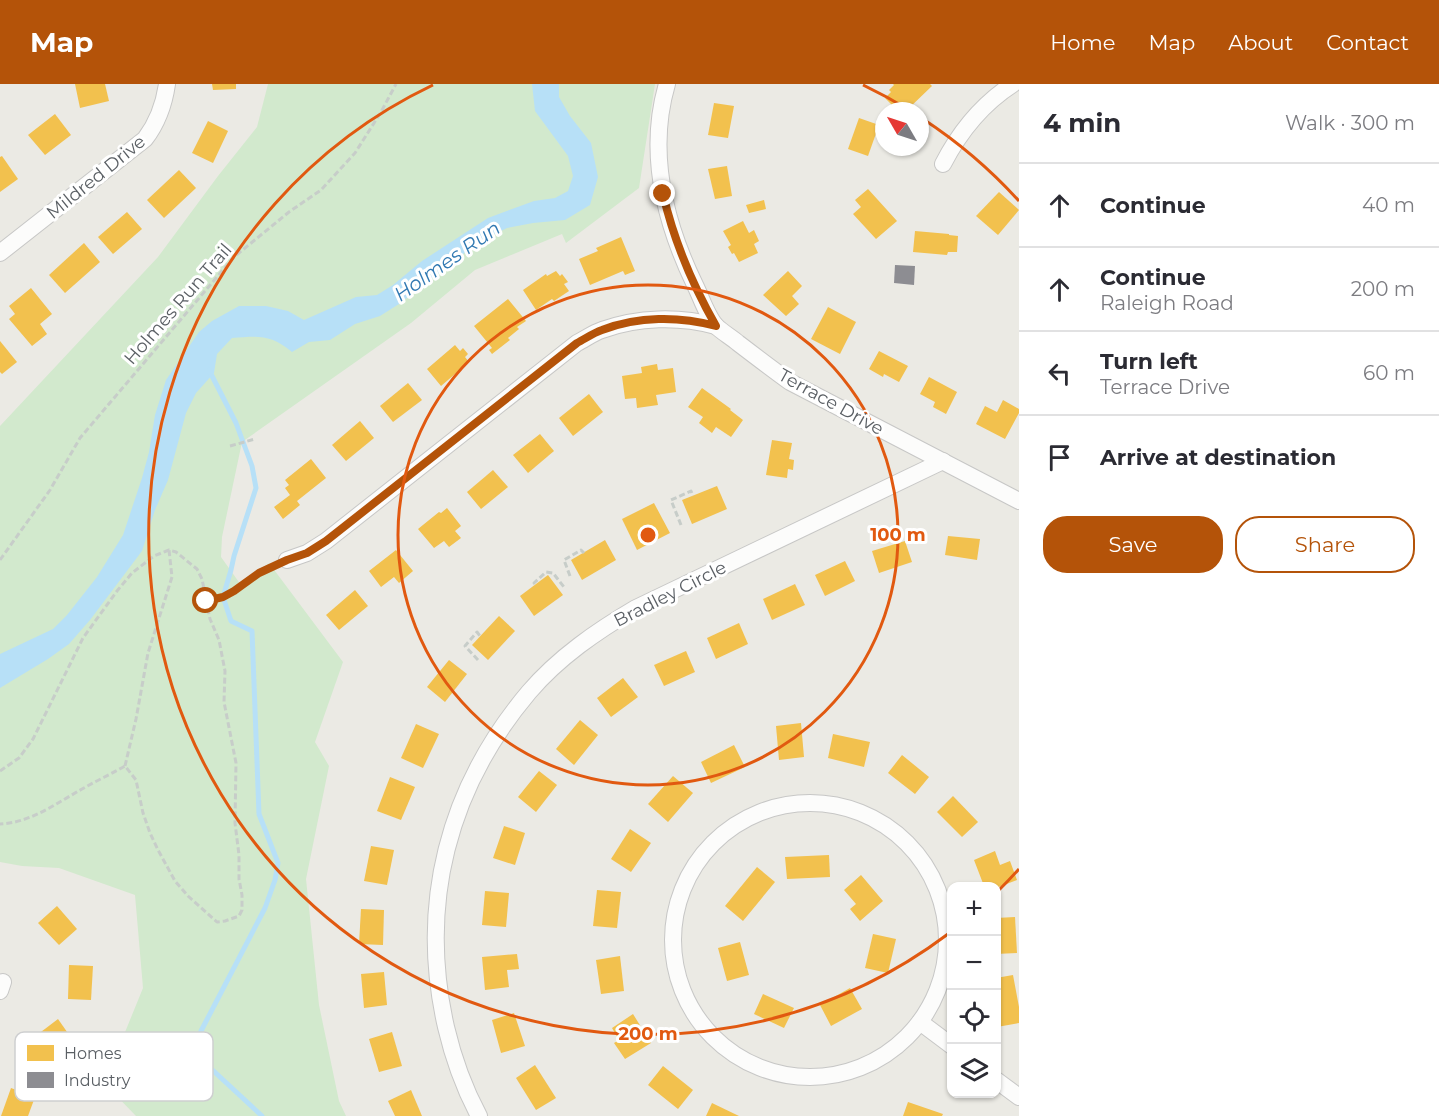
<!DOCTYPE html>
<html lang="en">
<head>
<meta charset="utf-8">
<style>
  :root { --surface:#fff; --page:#f2f2f3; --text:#2b2b33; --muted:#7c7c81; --line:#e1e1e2; --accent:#b45309 }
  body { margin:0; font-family:Montserrat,sans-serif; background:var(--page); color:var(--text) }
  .controls { position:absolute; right:18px; bottom:18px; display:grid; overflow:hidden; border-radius:12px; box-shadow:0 2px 4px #0004 }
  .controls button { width:54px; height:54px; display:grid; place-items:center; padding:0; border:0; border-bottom:2px solid var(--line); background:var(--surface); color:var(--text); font:30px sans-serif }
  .compass { position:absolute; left:875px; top:18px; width:54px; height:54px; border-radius:50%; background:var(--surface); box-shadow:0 2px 4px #0004; rotate:309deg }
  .stop { position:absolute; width:18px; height:18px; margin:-14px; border:4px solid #b45309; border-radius:50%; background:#fff }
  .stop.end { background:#b45309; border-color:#fff; box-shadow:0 2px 6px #0008 }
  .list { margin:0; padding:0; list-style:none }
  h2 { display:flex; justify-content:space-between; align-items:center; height:78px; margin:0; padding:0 24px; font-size:26px }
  h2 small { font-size:20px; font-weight:400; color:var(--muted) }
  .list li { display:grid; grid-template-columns:39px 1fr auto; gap:18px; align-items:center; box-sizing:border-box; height:84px; padding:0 24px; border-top:2px solid var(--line) }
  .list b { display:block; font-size:22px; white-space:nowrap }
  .list p { margin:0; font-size:20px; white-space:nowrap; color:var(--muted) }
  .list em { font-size:20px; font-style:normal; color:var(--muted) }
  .actions { display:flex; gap:12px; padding:18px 24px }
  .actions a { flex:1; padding:14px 0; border:2px solid var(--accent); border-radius:24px; text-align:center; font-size:21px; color:var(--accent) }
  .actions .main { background:var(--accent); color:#fff }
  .icon { flex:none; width:33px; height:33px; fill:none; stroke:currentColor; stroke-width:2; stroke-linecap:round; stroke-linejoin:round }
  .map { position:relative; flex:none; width:1019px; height:1032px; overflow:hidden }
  header { display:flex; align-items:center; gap:36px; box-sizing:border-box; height:84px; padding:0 30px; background:var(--accent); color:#fff }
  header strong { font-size:28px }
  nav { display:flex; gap:33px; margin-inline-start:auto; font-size:21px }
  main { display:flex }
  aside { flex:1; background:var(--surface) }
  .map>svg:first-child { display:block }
  .green { fill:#d2e9cd }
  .water { fill:#b7e0f7 }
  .homes { fill:#f2c14e }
  .industry { fill:#8d8d92 }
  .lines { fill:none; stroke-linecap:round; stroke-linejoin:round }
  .stream { stroke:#b7e0f7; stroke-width:5 }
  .minor-casing { stroke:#c7c7c6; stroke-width:18 }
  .path { stroke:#c7cdc9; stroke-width:3; stroke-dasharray:6 3; stroke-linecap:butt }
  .minor { stroke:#fcfcfb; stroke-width:16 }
  .route { stroke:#b45309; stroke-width:8 }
  .ring { fill:none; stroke:#e15910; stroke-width:3 }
  .labels { text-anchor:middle; stroke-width:6; stroke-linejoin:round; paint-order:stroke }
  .street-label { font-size:18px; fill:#5a5f64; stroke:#fff }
  .water-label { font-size:20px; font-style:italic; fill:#3179b2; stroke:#fff }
  .key { fill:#fff; stroke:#cecfd0; stroke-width:1.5 }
  .key-label { font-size:16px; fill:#5a5f64 }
  .centre { fill:#e15910; stroke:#fff; stroke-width:3 }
  .ring-label { font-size:18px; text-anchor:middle; font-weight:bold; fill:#e15910; stroke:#fff; stroke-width:6; stroke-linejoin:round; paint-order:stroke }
</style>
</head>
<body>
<header>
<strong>Map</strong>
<nav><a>Home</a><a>Map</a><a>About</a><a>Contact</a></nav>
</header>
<main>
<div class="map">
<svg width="1019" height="1032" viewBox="0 0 1019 1032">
  <rect width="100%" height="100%" fill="#ebeae4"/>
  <polygon class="green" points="268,0 655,0 639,104 566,159 562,150 475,186 411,239 242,358 222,453 221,473 241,501 269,479 343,578 315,658 329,682 306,795 319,921 339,1017 346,1032 136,1032 105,1000 121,958 143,904 135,811 59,784 22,782 0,778 0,342 158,173 218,92 257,43"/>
  <path class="water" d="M532 0H559V13L570 32 591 59 598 93 590 121 565 136 533 139 507 144 476 160 399 220 380 232 355 240 330 256 309 258 292 268C270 250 259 252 232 254L217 270 214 289 196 309 186 329 168 396 155 426 142 467 90 536 69 560 48 575 0 604V570L53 545 67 531 97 493 123 451 142 394 149 368 155 331 166 296 199 248 212 237 239 222H266L288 227 304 236 356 213 377 211 393 201 422 177 488 134 534 117 555 114 568 107 573 92 568 72 535 27Z"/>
  <g class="homes">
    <polygon points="75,0 105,0 109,17 80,24"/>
    <polygon points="212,0 236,0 236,5 213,6"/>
    <polygon points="893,0 930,0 932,2 907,26 906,25 904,27 898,27 885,14 891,8 889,6 894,1"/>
    <polygon points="714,19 734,22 728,54 708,51"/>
    <polygon points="55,30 71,51 45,71 28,51"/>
    <polygon points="859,34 879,41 868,72 848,65"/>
    <polygon points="208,37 228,47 213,79 192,69"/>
    <polygon points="2,72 18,95 0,108 0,73"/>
    <polygon points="727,82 732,112 715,115 708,85"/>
    <polygon points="179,86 196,104 164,134 147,116"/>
    <polygon points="868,105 897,137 876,155 853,130 861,123 855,116"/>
    <polygon points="999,108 1019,126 998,151 976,132"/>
    <polygon points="764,116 766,125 749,129 746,121"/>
    <polygon points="127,128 142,145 113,170 98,153"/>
    <polygon points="743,137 749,149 754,146 759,157 754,160 758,169 739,178 734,169 732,170 728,163 731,161 723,147"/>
    <polygon points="915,147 949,150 949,151 958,152 957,168 948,168 947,171 913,168"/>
    <polygon points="621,153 635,187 625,191 623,187 590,201 579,175 598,167 596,164"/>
    <polygon points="84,159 100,178 65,209 49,191"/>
    <polygon points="556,187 560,192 562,190 568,198 564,200 569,207 554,217 552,215 536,226 523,206 546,190 547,192"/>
    <polygon points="788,187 802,202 792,212 799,220 786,232 763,211"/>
    <polygon points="31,204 52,230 40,240 47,250 32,262 9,235 15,230 9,222"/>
    <polygon points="508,215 526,237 517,243 519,245 508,254 510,256 492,270 489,266 492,264 474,242"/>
    <polygon points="828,223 856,238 840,270 811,255"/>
    <polygon points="0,257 17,278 2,290 0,288"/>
    <polygon points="455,261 460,267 463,264 468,270 465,273 469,278 441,302 427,285"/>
    <polygon points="879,267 908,282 899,298 884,290 883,293 869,285"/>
    <polygon points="657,280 658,286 673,284 676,308 656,311 658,321 637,324 636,314 625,315 622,292 642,289 641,283"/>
    <polygon points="929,293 957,308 946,330 933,323 935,318 920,310"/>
    <polygon points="408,299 422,316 393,338 380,322"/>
    <polygon points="702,304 731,325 730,326 743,336 731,353 716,343 712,349 699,339 703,333 688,323"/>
    <polygon points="589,310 603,328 573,352 559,334"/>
    <polygon points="1003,316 1019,325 1019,329 1005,355 976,340 985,322 997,328"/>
    <polygon points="360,337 374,354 346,377 332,361"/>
    <polygon points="540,350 554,367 528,389 513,371"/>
    <polygon points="772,356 792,359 789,375 794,376 793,386 788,385 787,394 766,391"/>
    <polygon points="311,375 326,394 297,417 300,421 283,435 274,423 290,411 285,404 289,401 285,396"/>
    <polygon points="493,386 508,403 481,425 467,408"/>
    <polygon points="717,402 727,425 692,440 682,416"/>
    <polygon points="654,419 670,449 637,466 622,435"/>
    <polygon points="447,424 461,442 455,447 461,454 449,463 444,457 434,464 418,445 439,428 441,429"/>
    <polygon points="948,452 980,455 977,476 945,471"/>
    <polygon points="605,456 616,476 582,496 571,476"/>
    <polygon points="905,457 912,478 879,489 872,467"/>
    <polygon points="396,466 413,487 399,499 394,493 381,503 369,487"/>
    <polygon points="845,477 855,497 825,512 815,491"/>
    <polygon points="548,491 563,511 534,532 520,512"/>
    <polygon points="795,500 805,521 772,536 763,515"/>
    <polygon points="355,506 368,522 339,546 326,531"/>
    <polygon points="499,532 515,547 488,576 472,561"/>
    <polygon points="739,539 748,560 716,575 707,554"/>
    <polygon points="686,567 695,588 664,602 654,581"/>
    <polygon points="449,576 467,590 445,618 427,603"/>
    <polygon points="623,594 638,613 611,633 597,614"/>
    <polygon points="580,636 598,651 574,681 556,665"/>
    <polygon points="801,639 804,673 779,676 776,642"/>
    <polygon points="416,640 439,650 423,684 401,674"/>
    <polygon points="833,650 870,658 864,683 828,674"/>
    <polygon points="734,661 745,683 711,699 701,678"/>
    <polygon points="902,671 929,693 915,710 888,689"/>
    <polygon points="539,687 557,701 536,728 518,713"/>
    <polygon points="673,692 693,709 668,738 648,720"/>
    <polygon points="390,693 415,703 401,736 377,727"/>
    <polygon points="953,712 978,738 962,753 937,728"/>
    <polygon points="504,742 525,749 515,781 493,774"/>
    <polygon points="630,745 651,759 631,788 611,775"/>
    <polygon points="371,762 394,766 387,801 364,797"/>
    <polygon points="995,767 1000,781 1010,777 1017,796 996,804 984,802 974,776"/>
    <polygon points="829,771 830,793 787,795 785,773"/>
    <polygon points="757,783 775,798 743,837 725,822"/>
    <polygon points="861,791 883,817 860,837 850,825 856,820 844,806"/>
    <polygon points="597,806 621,808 617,844 593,842"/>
    <polygon points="485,807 509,809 506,843 482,841"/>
    <polygon points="57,822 77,845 59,861 38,839"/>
    <polygon points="361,825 384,826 383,861 359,860"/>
    <polygon points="1015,833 1017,869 996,870 996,834"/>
    <polygon points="873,850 896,855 888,889 865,884"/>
    <polygon points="740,858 749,891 727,897 718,864"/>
    <polygon points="517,870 519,885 507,886 509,903 485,906 482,873"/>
    <polygon points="620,872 624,907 601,910 596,876"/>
    <polygon points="69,881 93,882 91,916 68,915"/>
    <polygon points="384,888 387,921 364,924 361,890"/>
    <polygon points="1013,891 1019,923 1019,939 997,943 996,894"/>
    <polygon points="850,904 862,925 831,942 820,921"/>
    <polygon points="763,910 794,924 784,944 754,930"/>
    <polygon points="514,929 525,962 501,969 492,936"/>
    <polygon points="633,930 651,959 625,975 614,959 619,956 612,944"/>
    <polygon points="58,935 72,955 47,974 33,954"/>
    <polygon points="392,948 402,982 379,988 369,955"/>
    <polygon points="535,981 556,1014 536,1026 516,994"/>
    <polygon points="663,982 693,1006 678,1025 648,1001"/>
    <polygon points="11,1004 35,1013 28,1032 1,1032"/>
    <polygon points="411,1006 422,1032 395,1032 388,1017"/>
    <polygon points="908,1018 943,1030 942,1032 903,1032"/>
    <polygon points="712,1019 739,1032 706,1032"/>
  </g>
  <polygon class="industry" points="895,181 915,182 914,201 894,199"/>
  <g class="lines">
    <polyline class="stream" points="209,286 236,339 252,382 256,404 234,472 231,486 223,513 231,537 252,547 259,730 278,779 275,796 265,824 201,947 197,958 199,970 206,980 262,1032"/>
    <g class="minor-casing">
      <g id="minor">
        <path d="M667 0C647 68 665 139 695 201 701 213 707 232 716 242 722 248 731 253 738 259 755 272 772 285 790 298L1019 417"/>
        <path d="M943 80C960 47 982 20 1013 0"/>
        <path d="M0 169 145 55C158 38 164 21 167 0"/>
        <path d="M287 476 307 469 326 457 577 259C585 255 593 249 602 246 638 233 679 232 716 242"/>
        <circle cx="810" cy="856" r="137"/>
        <polyline points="0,907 3,898"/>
        <polyline points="920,938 952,962"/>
        <polyline points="996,996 1019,1013"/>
        <path d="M479 1032C464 1004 453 973 446 943 418 820 448 704 529 608 559 573 597 547 636 524L943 377"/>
      </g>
    </g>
    <g class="path">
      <polyline points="230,362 255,355"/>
      <polyline points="681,441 671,416 691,407 693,412"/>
      <polyline points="0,476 50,406 80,354 234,173 289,128 321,106 355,69 381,28 396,0"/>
      <polyline points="570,492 564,476 581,466 584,469"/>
      <polyline points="535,500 534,499 546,488 553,489 564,503"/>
      <polyline points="207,516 223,513 234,507 259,489 272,483"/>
      <polyline points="478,576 465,562 477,548 480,552"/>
      <polyline points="125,682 136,635 148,569 172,493 169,466"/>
      <path d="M0 687 19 674 33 655 83 554 117 507 132 489 154 472 169 466 176 468 197 485 202 495 210 535 219 556 225 587 224 618 236 679 235 739 239 771V795L242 811V826L239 832 225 837 217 838 188 812 175 797 158 766 150 749 143 729 136 696 125 682C111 690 96 697 82 705 57 719 30 739 0 740"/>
    </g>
    <use href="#minor" class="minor"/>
  </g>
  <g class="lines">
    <path class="route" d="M206 517 223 513 234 507 259 489 287 476 307 469 326 457 577 259C585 255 593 249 602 246 638 232 679 232 716 242 692 200 674 157 663 110"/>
  </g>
  <g class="ring">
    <circle cx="648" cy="451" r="250"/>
    <path d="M1019 785A499 499 0 0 1 998 807M948 850A499 499 0 1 1 433 1M863 1A499 499 0 0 1 909 26M923 35A499 499 0 0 1 1019 117"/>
  </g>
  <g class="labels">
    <g class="street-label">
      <text transform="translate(96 93) rotate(-39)" y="6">Mildred Drive</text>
      <text transform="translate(178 220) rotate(-49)" y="6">Holmes Run Trail</text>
      <text transform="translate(831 318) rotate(29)" y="6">Terrace Drive</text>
      <text transform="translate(670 510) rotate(-27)" y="6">Bradley Circle</text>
    </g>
    <g class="water-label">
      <text transform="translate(447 177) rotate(-35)" y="7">Holmes Run</text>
    </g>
  </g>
  <rect x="15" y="948" width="198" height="69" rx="9" class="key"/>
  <rect x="27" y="961" width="27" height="16" fill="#f2c14e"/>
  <rect x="27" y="988" width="27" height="16" fill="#8d8d92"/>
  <g class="key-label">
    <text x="64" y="975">Homes</text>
    <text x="64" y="1002">Industry</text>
  </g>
  <circle cx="648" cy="451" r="9" class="centre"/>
  <g class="ring-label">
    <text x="898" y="457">100 m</text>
    <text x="648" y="956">200 m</text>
  </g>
</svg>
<div class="controls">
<button>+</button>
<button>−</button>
<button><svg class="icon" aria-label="locate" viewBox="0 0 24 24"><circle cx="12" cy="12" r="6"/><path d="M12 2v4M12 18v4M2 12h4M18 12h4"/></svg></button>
<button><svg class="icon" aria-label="layers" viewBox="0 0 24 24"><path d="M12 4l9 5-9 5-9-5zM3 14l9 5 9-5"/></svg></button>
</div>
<svg class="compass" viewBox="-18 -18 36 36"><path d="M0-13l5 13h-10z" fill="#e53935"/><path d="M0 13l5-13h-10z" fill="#7c7c81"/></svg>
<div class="stop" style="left:206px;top:517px"></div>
<div class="stop end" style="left:663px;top:110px"></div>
</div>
<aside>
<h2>4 min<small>Walk · 300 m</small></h2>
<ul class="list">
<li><svg class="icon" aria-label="ahead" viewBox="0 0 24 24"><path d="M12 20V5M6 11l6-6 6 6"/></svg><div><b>Continue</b></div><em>40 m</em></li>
<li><svg class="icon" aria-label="ahead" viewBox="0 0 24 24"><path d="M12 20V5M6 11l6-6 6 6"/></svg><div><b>Continue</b><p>Raleigh Road</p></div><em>200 m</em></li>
<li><svg class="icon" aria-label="left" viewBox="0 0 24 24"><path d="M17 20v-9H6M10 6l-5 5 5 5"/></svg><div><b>Turn left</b><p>Terrace Drive</p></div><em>60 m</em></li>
<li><svg class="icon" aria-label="arrive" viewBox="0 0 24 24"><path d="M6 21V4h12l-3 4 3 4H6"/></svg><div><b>Arrive at destination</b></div></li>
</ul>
<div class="actions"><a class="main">Save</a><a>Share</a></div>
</aside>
</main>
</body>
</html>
